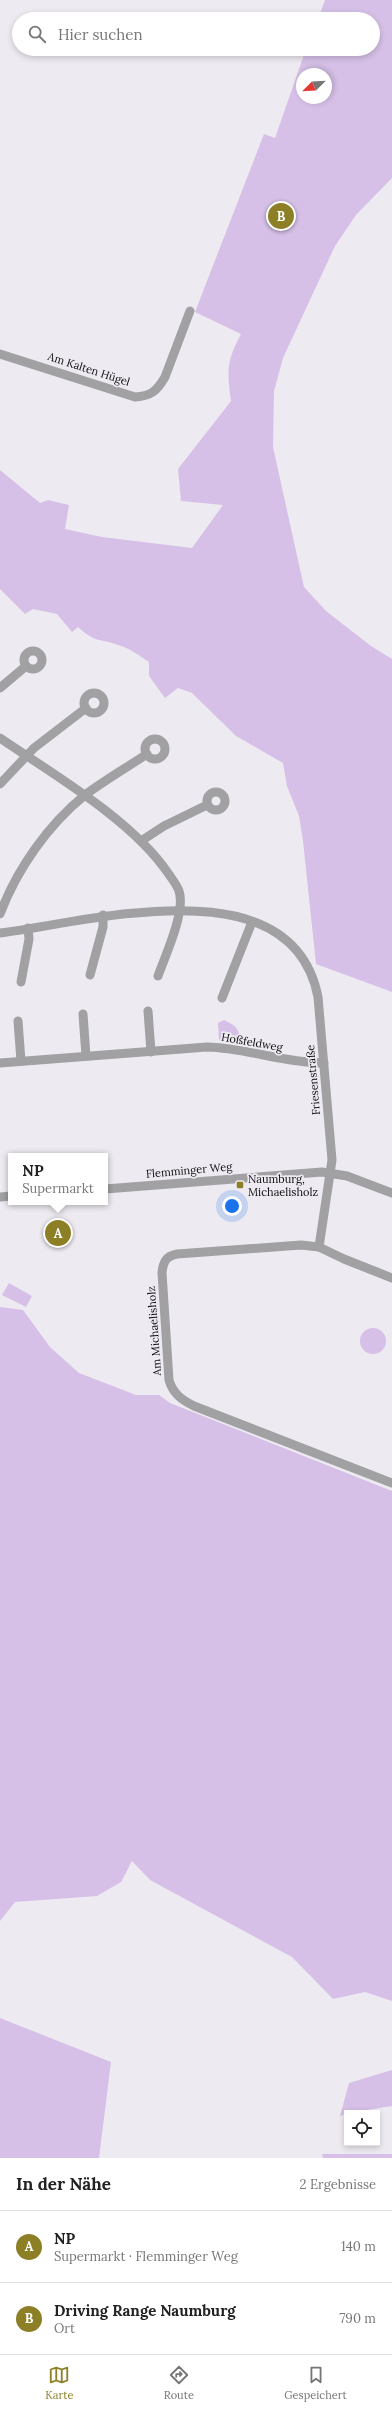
<!DOCTYPE html>
<html lang="de">
<head>
<meta charset="utf-8">
<style>
  :root { --surface:#fff; --page:#f2f2f2; --text:#222; --muted:#767676; --line:#e0e0e0; --accent:#8d7f26 }
  body { margin:0; font-family:Lora,serif; background:var(--page); color:var(--text) }
  .controls { position:absolute; right:12px; bottom:12px; display:grid; overflow:hidden; border-radius:0px; box-shadow:0 2px 6px #0003 }
  .controls button { width:36px; height:36px; display:grid; place-items:center; padding:0; border:0; border-bottom:1px solid var(--line); background:var(--surface); color:var(--text); font:20px sans-serif }
  .compass { position:absolute; left:296px; top:68px; width:36px; height:36px; border-radius:50%; background:var(--surface); box-shadow:0 2px 6px #0003; rotate:246deg }
  .you { position:absolute; left:232px; top:1206px; width:14px; height:14px; margin:-10px; border:3px solid #fff; border-radius:50%; background:#1a73e8; box-shadow:0 0 0 6px #1a73e833 }
  .badge { display:grid; place-items:center; width:26px; height:26px; border-radius:50%; background:var(--accent); color:#fff; font-size:13px; font-weight:700 }
  .pin { position:absolute; translate:-50% -50%; border:2px solid #fff; box-shadow:0 1px 4px #0006 }
  .popup { position:absolute; left:8px; top:1153px; width:100px; height:52px; box-sizing:border-box; display:grid; place-content:center; border-radius:0px; background:var(--surface); filter:drop-shadow(0 1px 3px #0005); font-size:13px; white-space:nowrap; color:var(--muted) }
  .popup b { font-size:15px; color:var(--text) }
  .popup::after { content:''; position:absolute; left:50%; top:100%; margin-left:-8px; border:8px solid transparent; border-top-color:var(--surface) }
  .list { margin:0; padding:0; list-style:none }
  h2 { display:flex; justify-content:space-between; align-items:center; height:52px; margin:0; padding:0 16px; font-size:17px }
  h2 small { font-size:13px; font-weight:400; color:var(--muted) }
  .list li { display:grid; grid-template-columns:26px 1fr auto; gap:12px; align-items:center; box-sizing:border-box; height:72px; padding:0 16px; border-top:1px solid var(--line) }
  .list b { display:block; font-size:15px; white-space:nowrap }
  .list p { margin:0; font-size:13px; white-space:nowrap; color:var(--muted) }
  .list em { font-size:13px; font-style:normal; color:var(--muted) }
  .icon { flex:none; width:22px; height:22px; fill:none; stroke:currentColor; stroke-width:2; stroke-linecap:round; stroke-linejoin:round }
  .map { position:relative; flex:none; width:392px; height:2158px; overflow:hidden }
  .search { position:absolute; background:var(--surface); box-shadow:0 2px 6px #0003; left:12px; right:12px; top:12px; height:44px; display:flex; align-items:center; gap:10px; box-sizing:border-box; padding:0 14px; border-radius:22px; color:var(--muted); font-size:15px }
  .sheet { height:196px; background:var(--surface) }
  nav { display:flex; justify-content:space-around; align-items:center; box-sizing:border-box; height:56px; border-top:1px solid var(--line); background:var(--surface); font-size:11px; color:var(--muted) }
  nav a { display:grid; justify-items:center; gap:2px }
  nav .on { color:var(--accent) }
  .map>svg:first-child { display:block }
  .green { fill:#d6c0e7; fill-rule:evenodd }
  .lines { fill:none; stroke-linecap:round; stroke-linejoin:round }
  .minor { stroke:#a1a0a3; stroke-width:9 }
  .poi-dot { fill:#8d7f26; stroke:#eeeaf1; stroke-width:1.5 }
  .labels { text-anchor:middle; stroke-width:3.5; stroke-linejoin:round; paint-order:stroke }
  .street-label { font-size:11px; fill:#0d0c0e; stroke:#eeeaf1 }
  .poi-label { font-size:11px; fill:#0d0c0e; stroke:#eeeaf1; text-anchor:start }
</style>
</head>
<body>
<div class="map">
<svg width="392" height="2158" viewBox="0 0 392 2158">
  <rect width="100%" height="100%" fill="#eeeaf1"/>
  <g class="green">
    <path d="M325 0H392V178L356 215 335 246 283 358 274 391 273 447 304 587 326 611 371 646 392 659V992L316 964 303 841 299 816 287 786 283 763 236 736 192 693 178 688 165 698 149 676V662C140 656 129 648 118 645 99 638 95 643 78 627L72 632 57 614 33 609 25 614 0 589V470L40 503 48 500 69 505 65 529 102 537 192 548 223 505 181 501 178 469 231 401C227 371 226 362 241 334L195 312 264 134 275 138 306 49H373V19H318ZM302 74H326V98H302Z"/>
    <path d="M224 1020C234 1025 240 1028 239 1039L233 1042 219 1040 218 1023Z"/>
    <polygon points="9,1283 32,1296 26,1307 2,1295"/>
    <polygon points="0,1307 23,1310 50,1347 79,1373 136,1395 159,1395 170,1403 392,1491 392,2001 365,1992 333,1999 292,1957 150,1880 132,1861 121,1882 97,1896 15,1902 0,1921"/>
    <circle cx="373" cy="1341" r="13"/>
    <polygon points="0,2018 111,2062 99,2158 0,2158"/>
    <polygon points="392,2070 392,2106 347,2113 340,2116 349,2083"/>
    <polygon points="322,2154 392,2154 392,2158 323,2158"/>
  </g>
  <g class="lines">
    <g class="minor">
      <path d="M0 354 135 397C151 396 157 391 165 377L190 311"/>
      <circle cx="33" cy="660" r="9"/>
      <polyline points="0,688 26,666"/>
      <circle cx="94" cy="703" r="10"/>
      <path d="M0 738C54 775 131 819 168 873 172 879 177 885 179 891 186 912 165 956 158 976"/>
      <circle cx="155" cy="749" r="10"/>
      <polyline points="0,784 34,748 86,708"/>
      <circle cx="216" cy="801" r="9"/>
      <polyline points="141,841 164,826 207,805"/>
      <path d="M0 914C17 869 48 825 85 795 105 780 126 768 147 754"/>
      <path d="M0 933C90 922 292 863 318 997L332 1160 319 1247"/>
      <polyline points="90,975 103,927 103,915"/>
      <polyline points="21,982 29,939 28,928"/>
      <polyline points="222,998 252,922"/>
      <polyline points="148,1011 151,1052"/>
      <polyline points="83,1014 86,1056"/>
      <polyline points="18,1021 21,1061"/>
      <path d="M0 1063 207 1047C247 1048 284 1063 324 1063"/>
      <polyline points="105,1189 322,1172 347,1176 392,1193"/>
      <polyline points="0,1197 11,1196"/>
      <path d="M392 1278 344 1259 319 1247 301 1245 177 1254C166 1256 163 1262 162 1273L169 1380C173 1394 182 1400 194 1406L392 1483"/>
    </g>
  </g>
  <rect class="poi-dot" x="236" y="1181" width="8" height="8" rx="2"/>
  <g class="labels">
    <g class="street-label">
      <text transform="translate(89 369) rotate(18)" y="4">Am Kalten Hügel</text>
      <text transform="translate(252 1042) rotate(10)" y="4">Hoßfeldweg</text>
      <text transform="translate(313 1080) rotate(-95)" y="4">Friesenstraße</text>
      <text transform="translate(189 1170) rotate(-5)" y="4">Flemminger Weg</text>
      <text transform="translate(154 1331) rotate(-94)" y="4">Am Michaelisholz</text>
    </g>
    <g class="poi-label">
      <text x="248" y="1183">Naumburg,<tspan x="248" dy="13">Michaelisholz</tspan></text>
    </g>
  </g>
</svg>
<div class="controls">
<button><svg class="icon" aria-label="locate" viewBox="0 0 24 24"><circle cx="12" cy="12" r="6"/><path d="M12 2v4M12 18v4M2 12h4M18 12h4"/></svg></button>
</div>
<svg class="compass" viewBox="-18 -18 36 36"><path d="M0-13l5 13h-10z" fill="#e53935"/><path d="M0 13l5-13h-10z" fill="#767676"/></svg>
<div class="you"></div>
<div class="pin badge" style="left:58px;top:1233px">A</div>
<div class="popup"><b>NP</b>Supermarkt</div>
<div class="pin badge" style="left:281px;top:216px">B</div>
<div class="search"><svg class="icon" aria-label="search" viewBox="0 0 24 24"><circle cx="10" cy="10" r="6"/><path d="M15 15l6 6"/></svg>Hier suchen</div>
</div>
<section class="sheet">
<h2>In der Nähe<small>2 Ergebnisse</small></h2>
<ul class="list">
<li><span class="badge">A</span><div><b>NP</b><p>Supermarkt · Flemminger Weg</p></div><em>140 m</em></li>
<li><span class="badge">B</span><div><b>Driving Range Naumburg</b><p>Ort</p></div><em>790 m</em></li>
</ul>
</section>
<nav>
<a class="on"><svg class="icon" aria-label="map" viewBox="0 0 24 24"><path d="M3 6l6-2 6 2 6-2v14l-6 2-6-2-6 2zM9 4v14M15 6v14"/></svg>Karte</a>
<a><svg class="icon" aria-label="directions" viewBox="0 0 24 24"><path d="M12 3l9 9-9 9-9-9zM9 14v-3h6M13 9l2 2-2 2"/></svg>Route</a>
<a><svg class="icon" aria-label="saved" viewBox="0 0 24 24"><path d="M7 4h10v16l-5-4-5 4z"/></svg>Gespeichert</a>
</nav>
</body>
</html>
